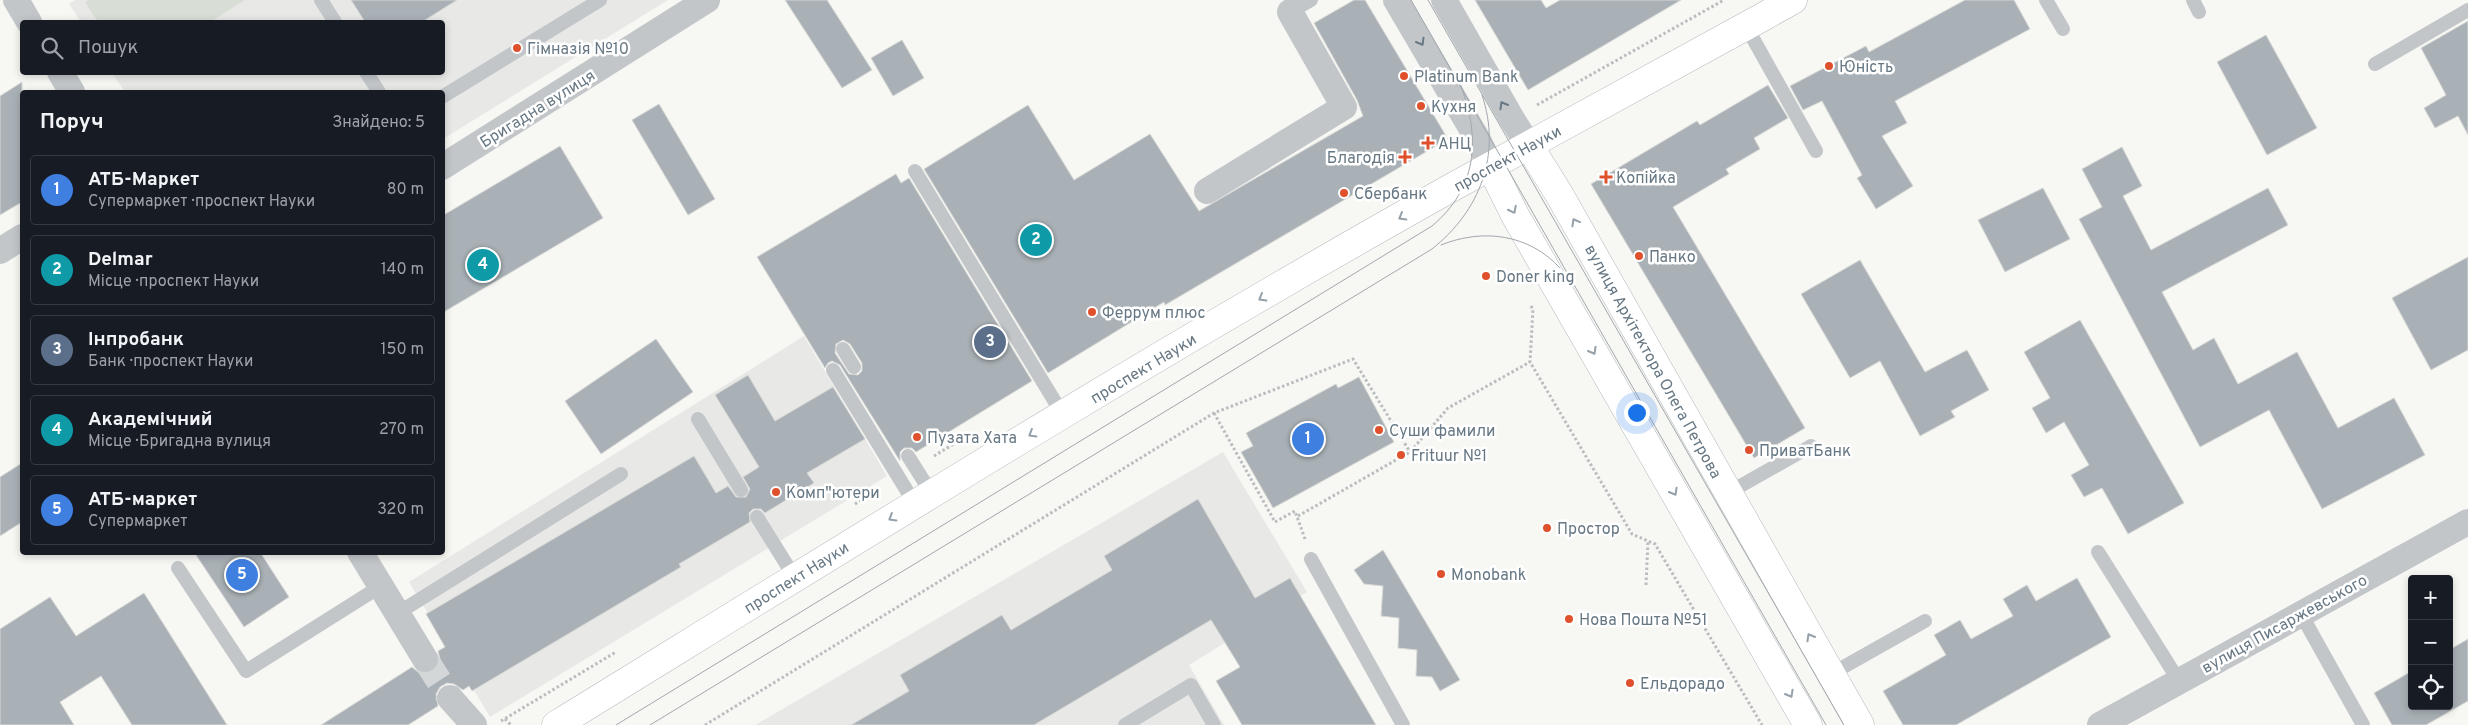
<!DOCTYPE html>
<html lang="uk">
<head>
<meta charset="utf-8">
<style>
  :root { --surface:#171b24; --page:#242831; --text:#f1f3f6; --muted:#9ea1a6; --line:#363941; --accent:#1a73e8 }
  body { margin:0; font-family:Overpass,sans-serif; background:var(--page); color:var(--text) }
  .controls { position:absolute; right:15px; bottom:15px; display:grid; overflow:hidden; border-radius:5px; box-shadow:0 2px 8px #0003 }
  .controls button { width:45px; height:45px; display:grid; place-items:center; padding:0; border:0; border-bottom:1px solid var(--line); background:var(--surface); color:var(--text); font:25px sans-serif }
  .you { position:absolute; left:1636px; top:412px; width:18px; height:18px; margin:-12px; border:4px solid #fff; border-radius:50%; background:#1a73e8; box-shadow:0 0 0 8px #1a73e833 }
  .badge { display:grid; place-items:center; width:32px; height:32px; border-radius:50%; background:var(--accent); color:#fff; font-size:16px; font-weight:700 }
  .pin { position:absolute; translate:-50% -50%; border:2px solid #fff; box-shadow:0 1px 5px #0006 }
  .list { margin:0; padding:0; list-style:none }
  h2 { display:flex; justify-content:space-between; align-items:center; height:65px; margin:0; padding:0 20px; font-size:21px }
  h2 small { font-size:16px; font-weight:400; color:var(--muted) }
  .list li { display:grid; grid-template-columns:32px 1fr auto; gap:15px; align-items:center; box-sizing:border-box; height:70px; margin:0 10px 10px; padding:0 10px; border:1px solid var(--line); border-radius:5px }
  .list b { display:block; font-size:19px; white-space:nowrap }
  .list p { margin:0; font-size:16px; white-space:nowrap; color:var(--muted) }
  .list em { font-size:16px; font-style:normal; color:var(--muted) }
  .icon { flex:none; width:28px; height:28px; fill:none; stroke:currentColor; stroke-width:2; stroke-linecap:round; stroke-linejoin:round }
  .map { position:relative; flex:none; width:2468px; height:725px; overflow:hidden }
  .search { position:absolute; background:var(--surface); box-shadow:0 2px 8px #0003; left:20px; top:20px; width:425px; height:55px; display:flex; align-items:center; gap:12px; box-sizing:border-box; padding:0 18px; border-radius:5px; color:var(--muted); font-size:19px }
  .panel { position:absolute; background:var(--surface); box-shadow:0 2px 8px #0003; left:20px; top:90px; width:425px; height:465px; border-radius:5px }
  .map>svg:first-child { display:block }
  .built { fill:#e8e8e7 }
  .green { fill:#d8ded5 }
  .building { fill:#a9b1b6; stroke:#d8d8d6; fill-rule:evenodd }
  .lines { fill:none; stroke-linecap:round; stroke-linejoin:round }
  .minor-tunnel { stroke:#d3d7d8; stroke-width:26; stroke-dasharray:26 13; stroke-linecap:butt }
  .primary-casing { stroke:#b5babd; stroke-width:29 }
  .path { stroke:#babdbf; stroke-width:3; stroke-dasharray:2.5 2.5; stroke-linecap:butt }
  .service { stroke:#c2c6c9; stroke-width:14 }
  .minor { stroke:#c2c6c9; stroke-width:26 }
  .primary { stroke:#fff; stroke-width:28 }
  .tram { stroke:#a1a8ad; stroke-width:1 }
  .oneway { stroke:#677884 }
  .oneway2 { stroke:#95a0a9 }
  .poi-dot { fill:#df512c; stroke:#fff; stroke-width:2 }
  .labels { text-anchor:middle; stroke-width:5; stroke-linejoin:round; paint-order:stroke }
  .poi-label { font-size:16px; fill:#677884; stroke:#fff; text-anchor:start }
  .street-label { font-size:16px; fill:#677884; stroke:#fff }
</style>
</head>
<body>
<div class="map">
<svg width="2468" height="725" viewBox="0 0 2468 725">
  <rect width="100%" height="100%" fill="#f7f7f4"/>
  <g class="built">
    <polygon points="75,0 668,0 443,139 442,92 125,92 112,73 442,72 442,22 81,22 69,4"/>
    <polygon points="804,336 887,476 490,717 409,582"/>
    <polygon points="1223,452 1307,592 1189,665 1224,725 755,725"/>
  </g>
  <polygon class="green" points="89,0 245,0 210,22 98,22 85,2"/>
  <g class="building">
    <polygon points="351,0 457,0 422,22 365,22"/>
    <polygon points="785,0 827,0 872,70 842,88"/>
    <polygon points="1354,0 1365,0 1448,139 1165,305 1164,302 1048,373 924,169 1028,105 1074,180 1150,134 1199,211 1363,116 1357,100 1314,23"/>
    <polygon points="1475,0 1541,0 1546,8 1560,0 1681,0 1528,90"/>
    <polygon points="1965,0 2014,0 2030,29 1895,101 1907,123 1882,136 1913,186 1876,209 1857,178 1862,175 1822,101 1803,110 1790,86 1866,46 1869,52"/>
    <polygon points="2468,21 2468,135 2458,116 2435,128 2424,108 2446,95 2421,48"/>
    <polygon points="2266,35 2317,128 2267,155 2217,62"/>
    <polygon points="902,40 924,78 893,96 871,58"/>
    <polygon points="22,82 22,202 0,215 0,96"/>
    <polygon points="1768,85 1788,118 1754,138 1760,149 1726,169 1729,174 1673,207 1805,428 1754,458 1591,184 1697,121 1700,125"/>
    <polygon points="659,104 715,199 688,215 632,120"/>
    <polygon points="560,146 603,218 442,313 442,216"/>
    <polygon points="2122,147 2142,186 2123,196 2151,250 2268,188 2288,225 2162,292 2193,350 2214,338 2238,384 2297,352 2338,428 2394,398 2425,455 2322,509 2269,410 2200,447 2079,219 2102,207 2082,169"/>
    <path d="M896 174 901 183 909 178 1032 381 916 452 912 448H904L900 452V461L840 365 832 361 828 363 825 368 757 257ZM843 340 850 344 862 363V371L858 375 849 374 835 353 836 344Z"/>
    <polygon points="2043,188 2070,239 2005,272 1978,220"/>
    <polygon points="2468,257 2468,350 2431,370 2392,298"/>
    <polygon points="1860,260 1925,372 1967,350 1989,390 1951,411 1955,417 1920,436 1880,361 1850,378 1801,294"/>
    <polygon points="2080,320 2184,503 2128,534 2102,488 2084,497 2071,475 2089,465 2064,422 2046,433 2032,408 2050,398 2024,352"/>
    <polygon points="656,339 693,392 601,454 565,401"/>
    <polygon points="748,375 775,421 833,387 865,439 807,473 814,483 765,513 761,509 753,509 749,513 750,522 679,564 681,567 472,691 469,686 463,690 454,684 447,683 440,687 436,694 438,706 408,725 321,725 412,667 418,672 426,674 433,672 438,667 440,659 438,651 445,647 426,614 694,456 716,493 728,486 736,497 746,497 750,489 743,477 759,467 715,395"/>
    <polygon points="1359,377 1394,442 1273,508 1241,452 1253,446 1246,433 1336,384 1338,388"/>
    <polygon points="22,463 22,522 0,536 0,477"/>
    <polygon points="1198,499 1255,598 1290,578 1376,725 1242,725 1216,681 1240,667 1211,620 1034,725 851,725 909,691 900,675 1002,615 1011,630 1112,570 1104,556"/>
    <polygon points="1383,550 1460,680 1440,691 1432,677 1416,676 1417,650 1398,648 1399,618 1381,616 1383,586 1364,584 1354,570"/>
    <polygon points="194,552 260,552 289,597 244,627"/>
    <polygon points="2077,578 2111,637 1956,725 1903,725 1883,691 1946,655 1934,635 1960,620 1971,639 2013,616 2003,599 2027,585 2036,601"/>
    <polygon points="144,593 227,725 132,725 101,676 60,702 74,725 0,725 0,629 50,597 76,636"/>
    <polygon points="2468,639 2468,701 2426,725 2392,725 2374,693 2412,671 2412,706 2449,706 2449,650"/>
  </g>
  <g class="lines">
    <polyline class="minor-tunnel" points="425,659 450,698"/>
    <g class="primary-casing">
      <g id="primary">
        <polyline points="1529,146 1559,194 1860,725"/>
        <polyline points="1491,167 1516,217 1808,725"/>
        <path d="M556 725C855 541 1152 355 1458 184 1570 122 1682 62 1793 0"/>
      </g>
    </g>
    <g class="path">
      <polyline points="1537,105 1724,0"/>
      <polyline points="1531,306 1533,309 1530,362 1632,534 1655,544 1762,725"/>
      <polyline points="1214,413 1275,522 1295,511 1305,539"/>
      <polyline points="934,456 957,442"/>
      <polyline points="855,504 879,489"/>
      <polyline points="1298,516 1410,452 1448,408 1530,362"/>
      <polyline points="1646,585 1648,541"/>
      <polyline points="505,719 511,725"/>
      <polyline points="501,721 616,652"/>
      <polyline points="705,725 1214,413 1353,359 1410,452"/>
    </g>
    <g class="service">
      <polyline points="321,0 335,22"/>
      <polyline points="2046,0 2063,29"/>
      <polyline points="2193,0 2199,12"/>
      <polyline points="1290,12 1311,0"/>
      <polyline points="1746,26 1816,151"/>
      <polyline points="2375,64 2468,10"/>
      <polyline points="366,72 379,92"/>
      <polyline points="442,97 600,0"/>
      <polyline points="915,171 1063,415"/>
      <polyline points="843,349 854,367"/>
      <polyline points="833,370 915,504"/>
      <polyline points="698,419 741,490"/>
      <polyline points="908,456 932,494"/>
      <polyline points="1728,493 1811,446"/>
      <polyline points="757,517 795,578"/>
      <polyline points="2098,552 2179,681"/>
      <polyline points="1311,559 1403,725"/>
      <polyline points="178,568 246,671 381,586"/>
      <polyline points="398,613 621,474"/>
      <polyline points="2301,614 2363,725"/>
      <polyline points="1831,674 1925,621"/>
      <polyline points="1125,725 1191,685 1214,725"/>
    </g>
    <g class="minor">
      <polyline points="16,0 29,22"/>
      <polyline points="1396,0 1477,138 1491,167"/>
      <polyline points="1444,0 1512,119 1529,146"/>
      <polyline points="60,72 72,92"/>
      <polyline points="442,167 707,0"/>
      <polyline points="1207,191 1344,107 1290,12"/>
      <polyline points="0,251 22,237"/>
      <polyline points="360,552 425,659"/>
      <polyline points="450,698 474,725"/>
      <polyline points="2100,725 2468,522"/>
    </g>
    <use href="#primary" class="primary"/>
    <g class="tram">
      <polyline points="1411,0 1826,725"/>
      <polyline points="1428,0 1844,725"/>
      <path d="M1441 245C1483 228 1529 234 1560 268"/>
      <path d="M616 725 1432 226C1477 188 1481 140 1461 86"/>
      <path d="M650 725 1432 249C1480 211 1502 154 1482 95"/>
    </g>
  </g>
  <defs><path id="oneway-chevron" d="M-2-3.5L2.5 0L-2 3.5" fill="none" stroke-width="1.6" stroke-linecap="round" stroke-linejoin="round" transform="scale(1.25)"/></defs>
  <g class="oneway">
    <use href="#oneway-chevron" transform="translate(1421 42) rotate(60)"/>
    <use href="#oneway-chevron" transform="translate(1503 105) rotate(-120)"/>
  </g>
  <g class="oneway2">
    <use href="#oneway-chevron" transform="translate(1513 210) rotate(63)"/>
    <use href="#oneway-chevron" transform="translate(1402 217) rotate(150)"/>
    <use href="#oneway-chevron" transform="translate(1575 222) rotate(-119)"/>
    <use href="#oneway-chevron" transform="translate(1262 298) rotate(150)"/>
    <use href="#oneway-chevron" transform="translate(1593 351) rotate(60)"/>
    <use href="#oneway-chevron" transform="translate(1032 434) rotate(149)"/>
    <use href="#oneway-chevron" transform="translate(1674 492) rotate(60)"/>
    <use href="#oneway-chevron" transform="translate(892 518) rotate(149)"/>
    <use href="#oneway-chevron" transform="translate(1810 637) rotate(-120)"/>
    <use href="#oneway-chevron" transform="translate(1790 694) rotate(60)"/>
  </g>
  <g class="poi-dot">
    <circle cx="517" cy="48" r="5"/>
    <circle cx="1829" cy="66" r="5"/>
    <circle cx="1404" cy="76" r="5"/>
    <circle cx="1421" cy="106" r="5"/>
    <path d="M1425.5 135.5h5v5h5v5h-5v5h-5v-5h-5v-5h5z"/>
    <path d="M1402.5 149.5h5v5h5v5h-5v5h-5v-5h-5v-5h5z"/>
    <path d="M1603.5 169.5h5v5h5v5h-5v5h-5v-5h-5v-5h5z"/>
    <circle cx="1344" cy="193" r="5"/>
    <circle cx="1639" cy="256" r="5"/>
    <circle cx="1486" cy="276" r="5"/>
    <circle cx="1092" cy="312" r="5"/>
    <circle cx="1379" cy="430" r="5"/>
    <circle cx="917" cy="437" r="5"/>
    <circle cx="1749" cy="450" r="5"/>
    <circle cx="1401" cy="455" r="5"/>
    <circle cx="776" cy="492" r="5"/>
    <circle cx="1547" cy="528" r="5"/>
    <circle cx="1441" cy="574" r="5"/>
    <circle cx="1569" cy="619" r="5"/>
    <circle cx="1630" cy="683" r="5"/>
  </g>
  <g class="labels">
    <g class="poi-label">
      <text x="527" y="54">Гімназія №10</text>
      <text x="1839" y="72">Юність</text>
      <text x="1414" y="82">Platinum Bank</text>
      <text x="1431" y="112">Кухня</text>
      <text x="1438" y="149">АНЦ</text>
      <text x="1395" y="163" text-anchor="end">Благодія</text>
      <text x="1616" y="183">Копійка</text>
      <text x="1354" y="199">Сбербанк</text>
      <text x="1649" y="262">Панко</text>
      <text x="1496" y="282">Doner king</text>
      <text x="1102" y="318">Феррум плюс</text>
      <text x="1389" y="436">Суши фамили</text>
      <text x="927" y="443">Пузата Хата</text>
      <text x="1759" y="456">ПриватБанк</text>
      <text x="1411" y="461">Frituur №1</text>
      <text x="786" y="498">Комп"ютери</text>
      <text x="1557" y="534">Простор</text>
      <text x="1451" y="580">Monobank</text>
      <text x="1579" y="625">Нова Пошта №51</text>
      <text x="1640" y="689">Ельдорадо</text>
    </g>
    <g class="street-label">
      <text transform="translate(537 108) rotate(-32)" y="6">Бригадна вулиця</text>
      <text transform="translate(1507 158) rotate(-29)" y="6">проспект Науки</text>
      <text transform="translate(1654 361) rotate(61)" y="6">вулиця Архітектора Олега Петрова</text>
      <text transform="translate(1143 368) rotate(-31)" y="6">проспект Науки</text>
      <text transform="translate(796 577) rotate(-32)" y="6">проспект Науки</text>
      <text transform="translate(2284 623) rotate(-29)" y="6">вулиця Писаржевського</text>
    </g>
  </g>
</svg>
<div class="controls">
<button>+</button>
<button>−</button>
<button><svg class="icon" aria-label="locate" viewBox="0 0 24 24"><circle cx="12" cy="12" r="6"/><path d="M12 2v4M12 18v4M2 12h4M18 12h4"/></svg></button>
</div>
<div class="you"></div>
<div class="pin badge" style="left:1308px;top:439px;background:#3f7fe0">1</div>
<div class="pin badge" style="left:1036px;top:240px;background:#0f9aa8">2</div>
<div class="pin badge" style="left:990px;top:342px;background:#5c6f8a">3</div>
<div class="pin badge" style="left:483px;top:265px;background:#0f9aa8">4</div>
<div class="pin badge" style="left:242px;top:575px;background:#3f7fe0">5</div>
<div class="search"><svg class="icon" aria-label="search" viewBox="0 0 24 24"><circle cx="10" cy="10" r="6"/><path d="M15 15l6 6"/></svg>Пошук</div>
<section class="panel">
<h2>Поруч<small>Знайдено: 5</small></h2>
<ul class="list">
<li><span class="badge" style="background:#3f7fe0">1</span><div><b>АТБ-Маркет</b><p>Супермаркет · проспект Науки</p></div><em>80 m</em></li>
<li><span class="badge" style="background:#0f9aa8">2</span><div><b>Delmar</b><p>Місце · проспект Науки</p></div><em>140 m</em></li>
<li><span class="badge" style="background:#5c6f8a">3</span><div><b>Інпробанк</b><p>Банк · проспект Науки</p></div><em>150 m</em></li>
<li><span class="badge" style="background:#0f9aa8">4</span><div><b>Академічний</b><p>Місце · Бригадна вулиця</p></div><em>270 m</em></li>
<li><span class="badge" style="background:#3f7fe0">5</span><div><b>АТБ-маркет</b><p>Супермаркет</p></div><em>320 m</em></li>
</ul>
</section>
</div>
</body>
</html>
